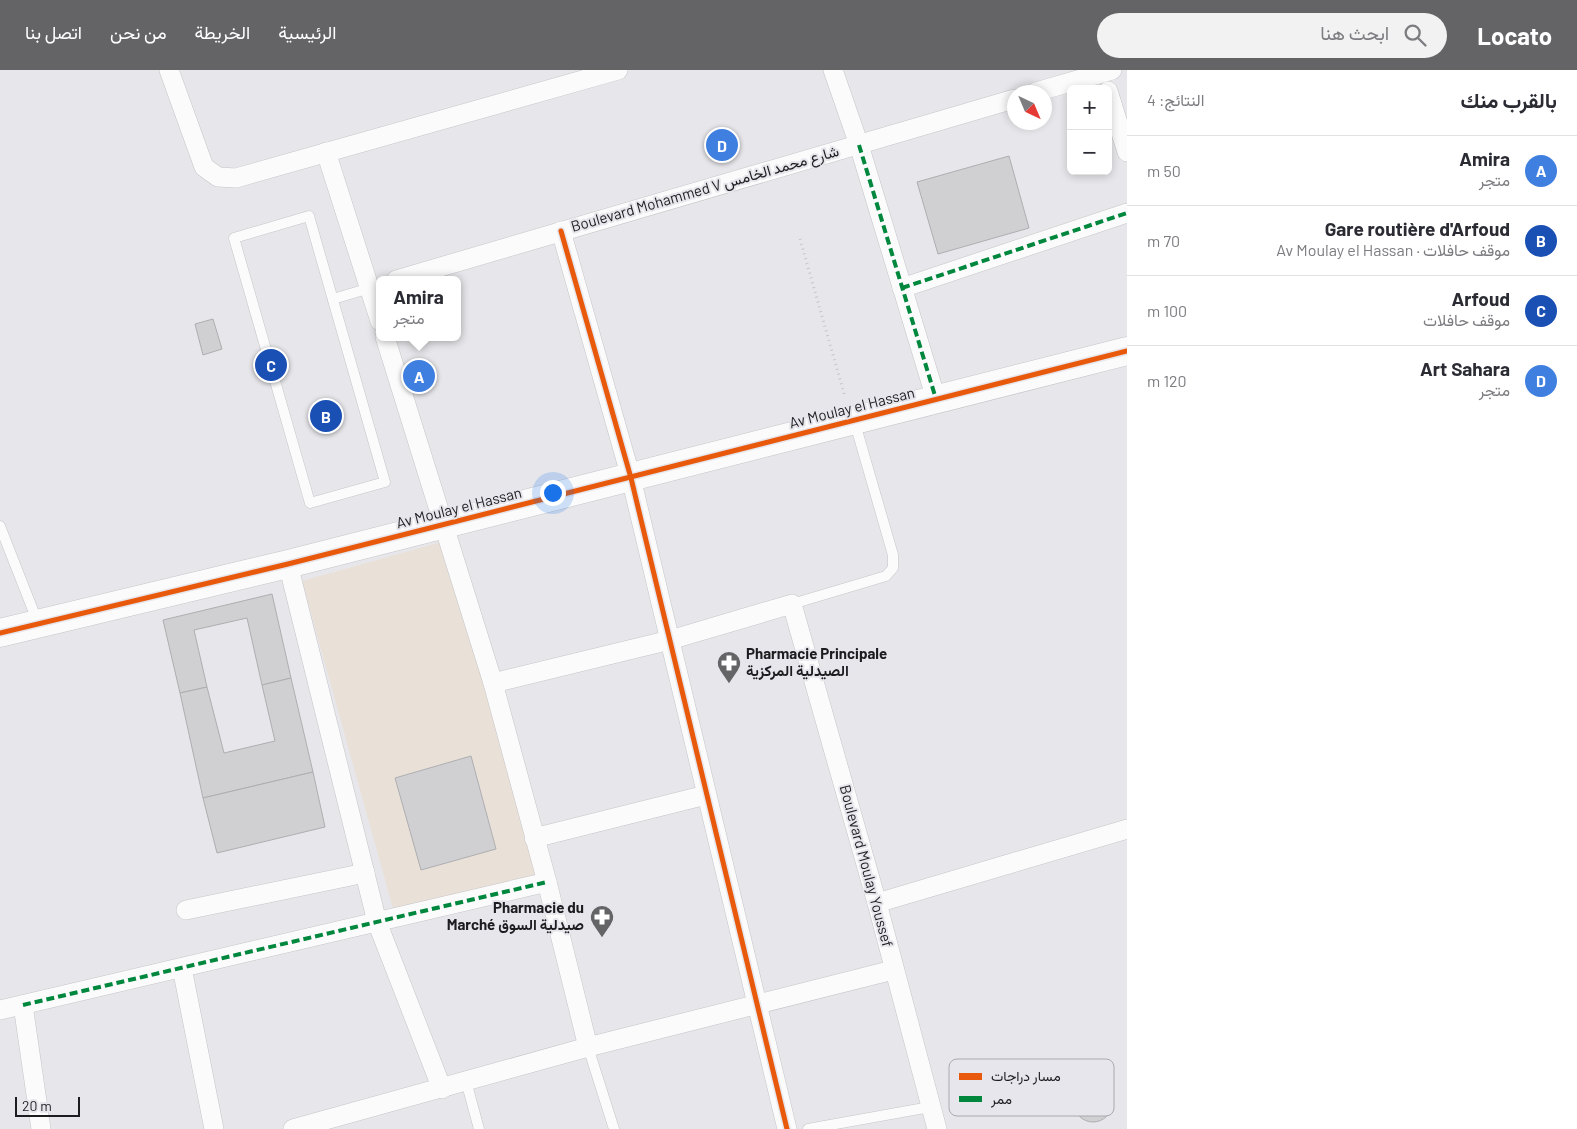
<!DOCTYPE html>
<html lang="ar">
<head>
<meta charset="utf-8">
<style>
  :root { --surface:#fff; --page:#f2f2f3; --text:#2b2b33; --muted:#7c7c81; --line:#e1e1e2; --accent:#646466 }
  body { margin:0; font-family:Barlow,Vazirmatn,sans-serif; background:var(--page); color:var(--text); direction:rtl }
  .controls { position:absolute; right:15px; top:15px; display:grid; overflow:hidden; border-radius:8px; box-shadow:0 2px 8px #0003 }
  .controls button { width:45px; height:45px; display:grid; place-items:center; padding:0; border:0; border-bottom:1px solid var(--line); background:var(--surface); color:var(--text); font:25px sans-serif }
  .compass { position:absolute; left:1007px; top:15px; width:45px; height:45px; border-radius:50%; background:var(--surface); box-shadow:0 2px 8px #0003; rotate:136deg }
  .scale { position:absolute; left:15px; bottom:12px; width:65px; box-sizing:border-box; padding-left:5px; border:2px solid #1d1d1f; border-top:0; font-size:14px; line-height:18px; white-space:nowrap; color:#1d1d1f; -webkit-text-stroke:4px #e6e6ec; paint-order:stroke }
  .you { position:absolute; left:552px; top:422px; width:18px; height:18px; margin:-12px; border:4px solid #fff; border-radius:50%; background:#1a73e8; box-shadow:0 0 0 8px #1a73e833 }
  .badge { display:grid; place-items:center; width:32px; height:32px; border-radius:50%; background:var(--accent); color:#fff; font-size:16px; font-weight:700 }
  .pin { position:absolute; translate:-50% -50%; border:2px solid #fff; box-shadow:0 1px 5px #0006 }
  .popup { position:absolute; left:376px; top:206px; width:85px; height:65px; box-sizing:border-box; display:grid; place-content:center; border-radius:8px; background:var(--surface); filter:drop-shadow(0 1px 4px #0005); font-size:16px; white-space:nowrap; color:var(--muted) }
  .popup b { font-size:19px; color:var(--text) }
  .popup::after { content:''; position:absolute; left:50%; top:100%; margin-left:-10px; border:10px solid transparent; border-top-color:var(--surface) }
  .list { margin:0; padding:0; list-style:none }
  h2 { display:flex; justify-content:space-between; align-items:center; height:65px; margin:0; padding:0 20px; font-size:21px }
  h2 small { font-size:16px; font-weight:400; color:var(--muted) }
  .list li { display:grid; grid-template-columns:32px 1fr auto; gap:15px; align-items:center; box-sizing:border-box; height:70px; padding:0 20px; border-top:1px solid var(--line) }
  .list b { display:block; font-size:19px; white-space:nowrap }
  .list p { margin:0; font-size:16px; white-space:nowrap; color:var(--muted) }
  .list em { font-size:16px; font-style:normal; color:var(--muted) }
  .icon { flex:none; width:28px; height:28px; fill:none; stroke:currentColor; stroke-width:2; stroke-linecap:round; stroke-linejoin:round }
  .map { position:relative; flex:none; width:1127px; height:1059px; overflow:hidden; direction:ltr }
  header { display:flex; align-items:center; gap:30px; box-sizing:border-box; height:70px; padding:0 25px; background:var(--accent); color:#fff }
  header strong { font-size:24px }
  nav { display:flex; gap:28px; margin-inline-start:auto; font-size:18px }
  .search { width:350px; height:45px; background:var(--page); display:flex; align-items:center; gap:12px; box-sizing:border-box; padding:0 18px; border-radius:28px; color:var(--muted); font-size:19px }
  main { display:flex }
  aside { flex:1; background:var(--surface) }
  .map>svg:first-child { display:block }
  .commercial { fill:#e9e0d8 }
  .building { fill:#d0d0d3; stroke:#aeaeb1 }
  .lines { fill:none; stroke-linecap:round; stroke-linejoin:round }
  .lane-casing { stroke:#c5c5c8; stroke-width:11 }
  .street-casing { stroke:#c5c5c8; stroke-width:20 }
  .secondary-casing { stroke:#c5c5c8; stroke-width:29 }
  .path { stroke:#c6c6c7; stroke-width:3; stroke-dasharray:1 4; stroke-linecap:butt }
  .lane { stroke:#fbfbfc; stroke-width:10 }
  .street { stroke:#fbfbfc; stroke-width:19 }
  .secondary { stroke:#fbfbfc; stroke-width:28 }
  .quiet { stroke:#00873e; stroke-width:4; stroke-dasharray:8 4; stroke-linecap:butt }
  .cycleway-casing { stroke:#e6e6ec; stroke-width:8 }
  .cycleway { stroke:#e8590c; stroke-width:5 }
  .labels { text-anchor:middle; stroke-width:4; stroke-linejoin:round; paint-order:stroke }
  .street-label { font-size:15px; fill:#1d1d1f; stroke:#e6e6ec }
  .poi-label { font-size:15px; font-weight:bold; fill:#1d1d1f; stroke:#e6e6ec; text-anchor:start }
  .key { fill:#e6e6ec; stroke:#aaaaae; stroke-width:1 }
  .key-label { font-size:14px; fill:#1d1d1f }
</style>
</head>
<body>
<header>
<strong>Locato</strong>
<div class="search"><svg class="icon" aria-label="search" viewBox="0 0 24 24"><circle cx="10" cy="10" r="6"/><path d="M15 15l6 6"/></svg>ابحث هنا</div>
<nav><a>الرئيسية</a><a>الخريطة</a><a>من نحن</a><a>اتصل بنا</a></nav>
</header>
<main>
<aside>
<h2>بالقرب منك<small>النتائج: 4</small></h2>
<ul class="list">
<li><span class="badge" style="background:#3f7fe0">A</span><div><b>Amira</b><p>متجر</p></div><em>50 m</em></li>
<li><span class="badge" style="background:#1a4fb4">B</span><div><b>Gare routière d'Arfoud</b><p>موقف حافلات · Av Moulay el Hassan</p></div><em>70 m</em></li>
<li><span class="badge" style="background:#1a4fb4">C</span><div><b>Arfoud</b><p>موقف حافلات</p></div><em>100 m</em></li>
<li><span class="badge" style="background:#3f7fe0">D</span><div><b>Art Sahara</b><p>متجر</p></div><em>120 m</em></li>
</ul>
</aside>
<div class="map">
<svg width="1127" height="1059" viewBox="0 0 1127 1059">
  <rect width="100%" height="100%" fill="#e7e7eb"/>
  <polygon class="commercial" points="448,470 541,804 395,846 302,511"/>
  <g class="building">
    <polygon points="1009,86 1029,158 938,184 917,112"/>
    <polygon points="213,249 222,279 203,285 195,254"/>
    <polygon points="272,524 291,608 262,615 247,548 194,560 207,617 180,623 163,550"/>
    <polygon points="291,608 313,702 203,728 180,623 207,617 224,683 275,671 262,615"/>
    <polygon points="471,686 496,779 421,800 395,708"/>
    <polygon points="313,702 325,757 217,783 203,728"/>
    <circle cx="1093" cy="1033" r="19"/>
  </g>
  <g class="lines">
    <g class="lane-casing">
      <g id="lane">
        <polygon points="309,146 385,412 310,433 234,168"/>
        <polyline points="333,229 370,218"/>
        <polyline points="0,456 38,553"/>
        <polyline points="792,534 886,506 893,498 893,485 854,350"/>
        <polyline points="588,977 614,1059"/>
        <polyline points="466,1011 479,1059"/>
        <polyline points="808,1059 930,1037"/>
      </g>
    </g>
    <g class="street-casing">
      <g id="street">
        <polyline points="169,0 204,97 218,107 236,108 618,0"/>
        <polyline points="833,0 859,75 936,329"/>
        <polyline points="1108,21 1127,82"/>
        <polyline points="1036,22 1112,0"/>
        <polyline points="326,82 380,251"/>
        <polyline points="561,161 631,408 787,1059"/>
        <polyline points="396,210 1014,29"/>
        <polyline points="902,218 1127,143"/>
        <polyline points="385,267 493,613 547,812 588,977"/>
        <polyline points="288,494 377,852 442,1019"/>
        <polyline points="493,613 670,570 792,534 877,833 937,1059"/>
        <polyline points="534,768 706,725"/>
        <polyline points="877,833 1127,759"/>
        <polyline points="186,840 365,803"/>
        <polyline points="182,898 214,1059"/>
        <polyline points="23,935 41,1059"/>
        <polyline points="0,940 547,812"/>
        <polyline points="293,1059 588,977 893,900"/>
      </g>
    </g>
    <g class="secondary-casing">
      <polyline id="secondary" points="0,563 288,494 1127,281"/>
    </g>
    <polyline class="path" points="800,169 845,327"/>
    <use href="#lane" class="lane"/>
    <use href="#street" class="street"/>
    <use href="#secondary" class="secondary"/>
    <g class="quiet">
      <polyline points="859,75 936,329"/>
      <polyline points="902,218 1127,143"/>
      <polyline points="23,935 547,812"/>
    </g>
    <g class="cycleway-casing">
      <g id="cycleway">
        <polyline points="561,161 631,408 787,1059"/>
        <polyline points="0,563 288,494 1127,281"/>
      </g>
    </g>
    <use href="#cycleway" class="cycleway"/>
  </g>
  <defs>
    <g id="pharmacy-pin" transform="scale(1.25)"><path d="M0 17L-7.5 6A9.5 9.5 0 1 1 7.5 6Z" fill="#646466" stroke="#e6e6ec"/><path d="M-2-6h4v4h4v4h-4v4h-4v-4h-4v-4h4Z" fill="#fff"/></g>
  </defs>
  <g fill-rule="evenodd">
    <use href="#pharmacy-pin" x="729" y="593"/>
    <use href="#pharmacy-pin" x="602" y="847"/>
  </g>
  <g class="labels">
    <g class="street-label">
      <text transform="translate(705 119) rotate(-16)" y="5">Boulevard Mohammed V شارع محمد الخامس</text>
      <text transform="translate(852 338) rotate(-14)" y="5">Av Moulay el Hassan</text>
      <text transform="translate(459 438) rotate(-14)" y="5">Av Moulay el Hassan</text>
      <text transform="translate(866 796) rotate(75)" y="5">Boulevard Moulay Youssef</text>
    </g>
    <g class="poi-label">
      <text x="746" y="589">Pharmacie Principale<tspan x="746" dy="17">الصيدلية المركزية</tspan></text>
      <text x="584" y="843" text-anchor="end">Pharmacie du<tspan x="584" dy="17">Marché صيدلية السوق</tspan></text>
    </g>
  </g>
  <rect x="949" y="989" width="165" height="57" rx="8" class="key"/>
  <rect x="959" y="1003" width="23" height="7" fill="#e8590c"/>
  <rect x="959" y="1026" width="23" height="6" fill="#00873e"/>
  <g class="key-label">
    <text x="991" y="1011">مسار دراجات</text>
    <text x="991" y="1034">ممر</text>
  </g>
</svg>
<div class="controls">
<button>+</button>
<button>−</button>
</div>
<svg class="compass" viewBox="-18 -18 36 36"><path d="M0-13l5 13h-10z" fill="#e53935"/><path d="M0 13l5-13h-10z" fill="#7c7c81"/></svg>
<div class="scale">20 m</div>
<div class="you"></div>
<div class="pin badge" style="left:419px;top:306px;background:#3f7fe0">A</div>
<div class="popup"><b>Amira</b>متجر</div>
<div class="pin badge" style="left:326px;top:346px;background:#1a4fb4">B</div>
<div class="pin badge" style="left:271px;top:295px;background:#1a4fb4">C</div>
<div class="pin badge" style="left:722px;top:75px;background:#3f7fe0">D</div>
</div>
</main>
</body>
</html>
